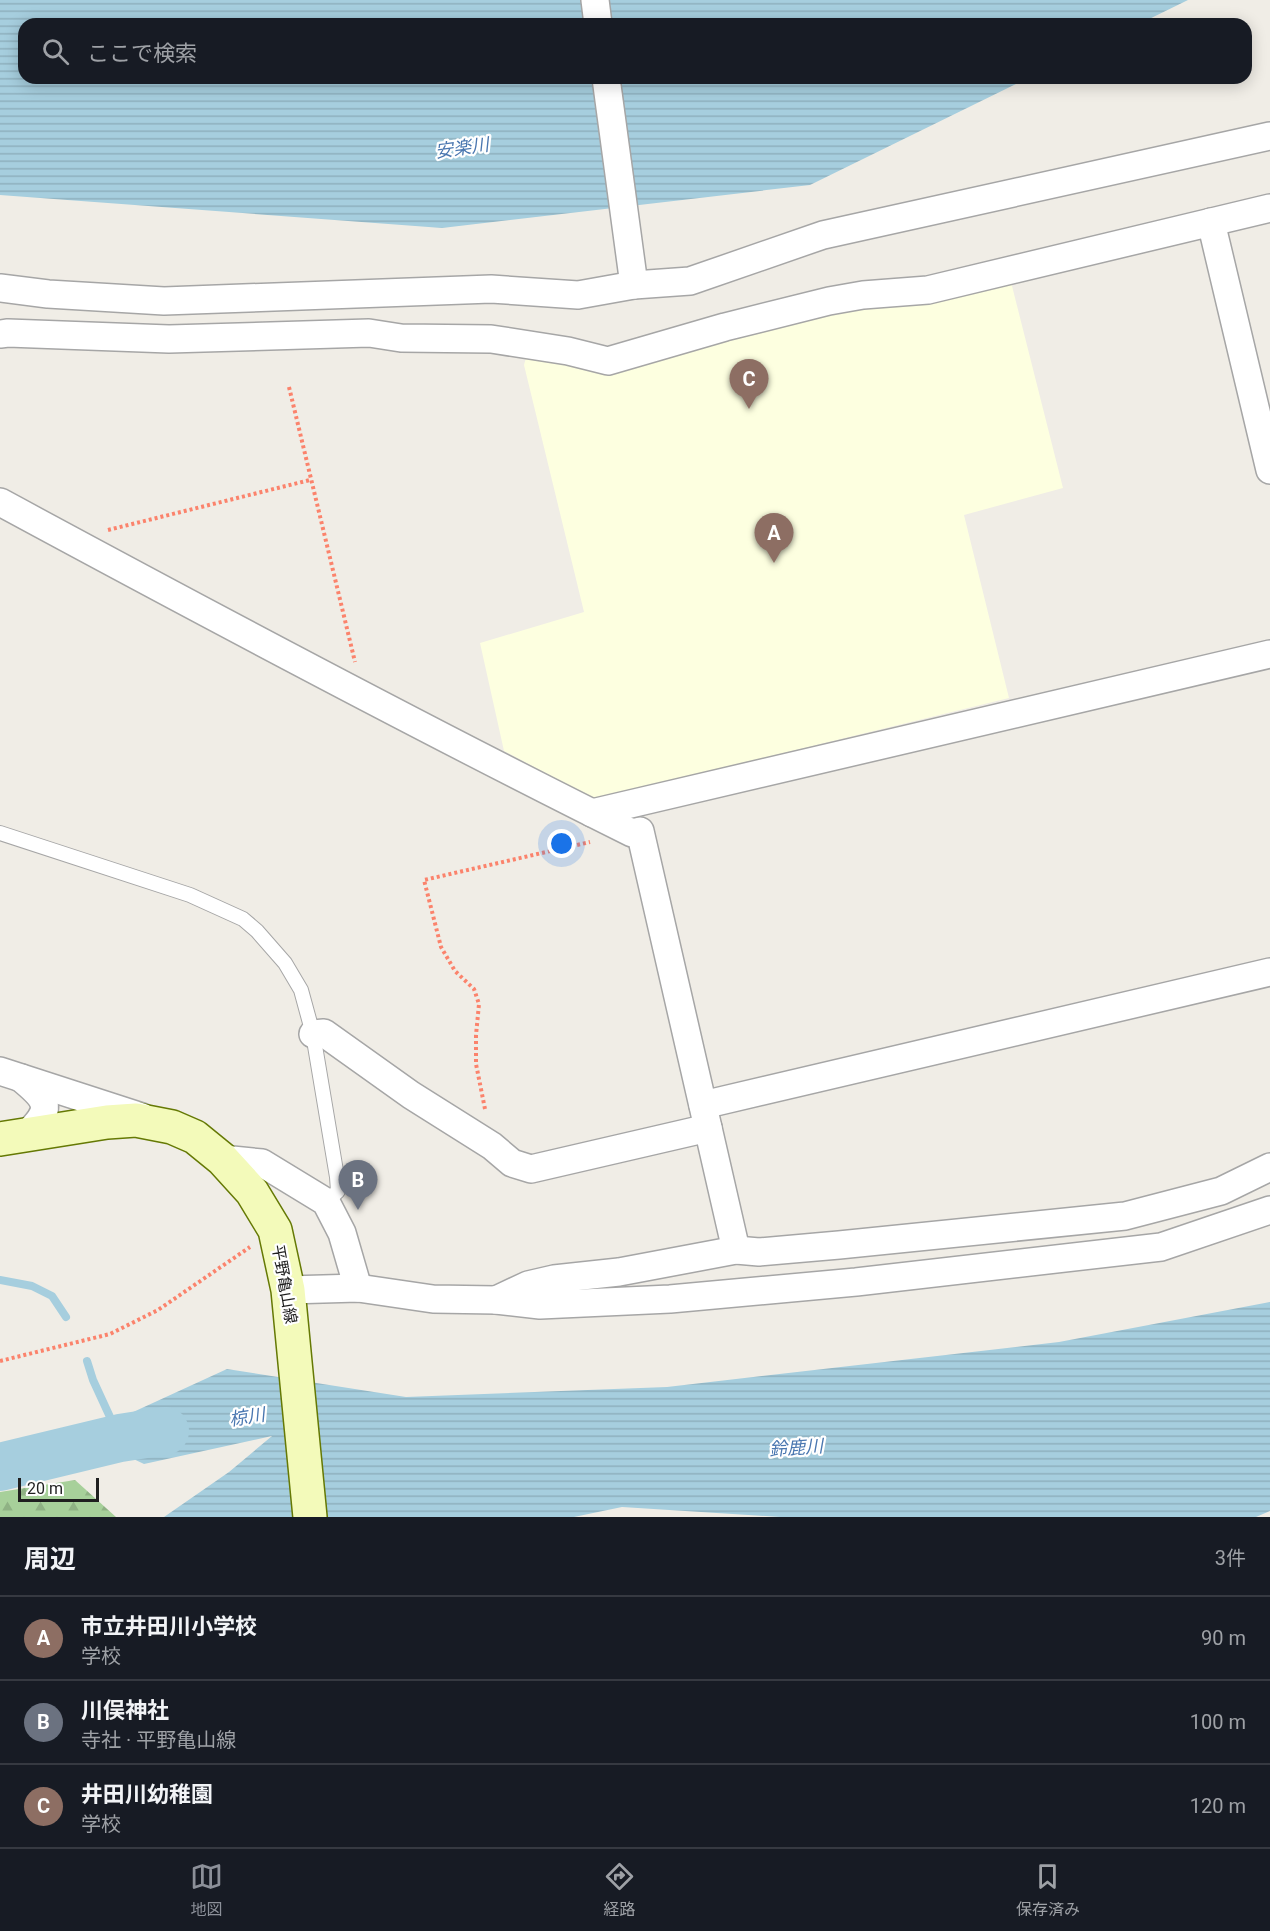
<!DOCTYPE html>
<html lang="ja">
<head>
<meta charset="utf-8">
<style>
  :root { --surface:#171b24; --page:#20242c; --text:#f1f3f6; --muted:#9ea1a6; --line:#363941; --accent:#8c9099 }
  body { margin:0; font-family:Roboto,"Noto Sans JP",sans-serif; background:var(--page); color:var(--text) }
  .scale { position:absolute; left:18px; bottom:15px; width:81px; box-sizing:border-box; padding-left:6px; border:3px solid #1f1f1f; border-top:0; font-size:16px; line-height:21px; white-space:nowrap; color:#1f1f1f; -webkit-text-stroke:4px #fff; paint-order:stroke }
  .you { position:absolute; left:562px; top:844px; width:21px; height:21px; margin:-15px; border:4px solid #fff; border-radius:50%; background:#1a73e8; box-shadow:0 0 0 9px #1a73e833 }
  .badge { display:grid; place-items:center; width:39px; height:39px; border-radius:50%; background:var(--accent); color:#fff; font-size:20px; font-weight:700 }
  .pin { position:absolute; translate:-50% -50px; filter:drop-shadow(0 2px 3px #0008) }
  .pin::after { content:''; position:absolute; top:32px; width:21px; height:18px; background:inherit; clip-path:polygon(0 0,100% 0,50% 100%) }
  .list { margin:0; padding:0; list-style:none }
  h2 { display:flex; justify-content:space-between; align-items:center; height:78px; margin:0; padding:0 24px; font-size:26px }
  h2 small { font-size:20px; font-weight:400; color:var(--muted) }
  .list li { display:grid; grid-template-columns:39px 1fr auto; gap:18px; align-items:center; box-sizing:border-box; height:84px; padding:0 24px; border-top:2px solid var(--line) }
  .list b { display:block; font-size:22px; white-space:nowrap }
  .list p { margin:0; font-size:20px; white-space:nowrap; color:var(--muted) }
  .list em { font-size:20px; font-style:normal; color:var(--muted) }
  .icon { flex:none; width:33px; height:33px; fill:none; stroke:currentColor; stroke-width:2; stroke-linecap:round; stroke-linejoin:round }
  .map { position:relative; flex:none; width:1270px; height:1517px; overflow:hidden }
  .search { position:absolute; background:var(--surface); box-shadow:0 3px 15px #0003; left:18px; right:18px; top:18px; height:66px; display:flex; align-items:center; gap:15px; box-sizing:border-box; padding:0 21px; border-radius:18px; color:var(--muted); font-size:22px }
  .sheet { height:330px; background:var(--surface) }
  nav { display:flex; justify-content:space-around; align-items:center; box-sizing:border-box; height:84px; border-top:2px solid var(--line); background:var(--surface); font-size:16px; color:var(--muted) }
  nav a { display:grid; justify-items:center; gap:3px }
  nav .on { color:var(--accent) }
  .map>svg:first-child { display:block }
  .education { fill:#fdffe0 }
  .forest { fill:url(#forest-firs) }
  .water { fill:url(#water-rules) }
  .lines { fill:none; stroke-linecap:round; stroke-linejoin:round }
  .stream { stroke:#a6cede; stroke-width:8 }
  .river { stroke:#a6cede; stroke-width:48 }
  .service-casing { stroke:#a6a6a6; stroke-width:16 }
  .minor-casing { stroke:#a6a6a6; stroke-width:30 }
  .secondary-casing { stroke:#657904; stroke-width:36 }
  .path { stroke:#fb836c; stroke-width:4; stroke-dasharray:3 3; stroke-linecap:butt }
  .service { stroke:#fff; stroke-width:14 }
  .minor { stroke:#fff; stroke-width:27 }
  .secondary { stroke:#f3faba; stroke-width:33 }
  .labels { text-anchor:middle; stroke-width:4.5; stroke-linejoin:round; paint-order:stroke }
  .street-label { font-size:16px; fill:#1f1f1f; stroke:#fff }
  .water-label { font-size:18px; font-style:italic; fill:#4a77b0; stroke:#fff }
</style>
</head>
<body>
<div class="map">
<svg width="1270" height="1517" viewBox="0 0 1270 1517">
  <defs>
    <pattern id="forest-firs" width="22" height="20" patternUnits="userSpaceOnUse" patternTransform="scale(1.5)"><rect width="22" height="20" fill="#a7d09a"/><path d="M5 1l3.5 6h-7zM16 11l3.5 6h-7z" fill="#8fb284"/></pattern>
    <pattern id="water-rules" width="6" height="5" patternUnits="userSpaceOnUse" patternTransform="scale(1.5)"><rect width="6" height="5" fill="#a6cede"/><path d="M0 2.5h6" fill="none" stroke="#8eb0be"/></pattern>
  </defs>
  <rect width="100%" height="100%" fill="#f0ede6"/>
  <polygon class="education" points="1011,282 1063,488 964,515 1009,698 595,799 504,751 480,643 584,612 524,365 527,354 612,373 639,366 641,362 822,312"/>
  <polygon class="forest" points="75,1480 116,1517 0,1517 0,1492"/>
  <g class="water">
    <polygon points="0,0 1188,0 1139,24 24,24 24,78 1028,78 810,185 442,228 0,195"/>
    <polygon points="1270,1302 1270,1511 1256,1517 780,1517 622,1507 574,1517 164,1517 229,1472 272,1436 144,1464 83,1435 227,1369 406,1397 667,1387 1059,1342"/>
  </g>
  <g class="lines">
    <g class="stream">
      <polyline points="0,1280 32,1286 52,1296 66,1317"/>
      <polyline points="87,1361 93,1380 116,1430"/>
    </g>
    <polyline class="river" points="0,1467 120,1438 165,1431"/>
    <g class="service-casing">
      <polyline id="service" points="0,833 190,895 243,919 257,931 285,963 301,990 313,1034 337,1177 338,1191 326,1202"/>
    </g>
    <g class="minor-casing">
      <g id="minor">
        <polyline points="595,0 598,24"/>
        <polyline points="606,78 634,285"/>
        <polyline points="1211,222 1270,470"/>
        <polyline points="0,288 48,294 164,301 491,289 578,295 634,285 690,281 823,235 1270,136"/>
        <polyline points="0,334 8,333 169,339 369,333 401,338 491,339 568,351 608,361 725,327 829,301 863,295 928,290 1270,208"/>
        <path d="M0 502C209 615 419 727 632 833L640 831 736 1250"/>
        <polyline points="592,813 1270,654"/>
        <polyline points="313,1034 324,1033 411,1095 492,1146 512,1163 531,1169 708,1128"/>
        <polyline points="0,1071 142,1117"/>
        <path d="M21 1078C50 1102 53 1109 25 1136"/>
        <polyline points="703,1105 1270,972"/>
        <polyline points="222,1159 262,1163 326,1202 342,1233 358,1288"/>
        <polyline points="288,1290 358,1288 433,1299 496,1300 540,1305 670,1299 856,1282 1161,1247 1270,1210"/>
        <polyline points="496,1300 528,1285 554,1279 619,1272 736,1250 759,1252 839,1245 1125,1216 1221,1191 1270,1167"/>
      </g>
    </g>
    <g class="secondary-casing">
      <polyline id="secondary" points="0,1139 107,1122 136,1120 172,1127 195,1137 222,1159 252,1192 275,1230 288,1290 310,1517"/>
    </g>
    <g class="path">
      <polyline points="289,387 355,662"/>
      <polyline points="108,530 310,480"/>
      <polyline points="485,1109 476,1064 476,1035 479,1004 474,989 455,971 441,947 424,880 590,842"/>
      <polyline points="0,1361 110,1334 158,1310 250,1247"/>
    </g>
    <use href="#service" class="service"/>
    <use href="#minor" class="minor"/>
    <use href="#secondary" class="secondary"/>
  </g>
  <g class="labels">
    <g class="street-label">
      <text transform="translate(285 1284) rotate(80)" y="6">平野亀山線</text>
    </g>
    <g class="water-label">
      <text transform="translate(462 148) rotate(-8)" y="6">安楽川</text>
      <text transform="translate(247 1417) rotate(-9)" y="6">椋川</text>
      <text transform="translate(796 1448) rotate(-4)" y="6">鈴鹿川</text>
    </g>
  </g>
</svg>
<div class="scale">20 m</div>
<div class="you"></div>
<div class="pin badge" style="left:774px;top:563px;background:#8d6e63">A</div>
<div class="pin badge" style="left:358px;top:1210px;background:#6b7280">B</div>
<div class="pin badge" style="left:749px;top:409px;background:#8d6e63">C</div>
<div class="search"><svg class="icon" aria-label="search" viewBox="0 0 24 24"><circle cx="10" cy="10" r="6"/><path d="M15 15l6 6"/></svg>ここで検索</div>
</div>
<section class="sheet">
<h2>周辺<small>3件</small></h2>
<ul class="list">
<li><span class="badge" style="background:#8d6e63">A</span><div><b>市立井田川小学校</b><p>学校</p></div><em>90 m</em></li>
<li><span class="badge" style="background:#6b7280">B</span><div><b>川俣神社</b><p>寺社 · 平野亀山線</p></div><em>100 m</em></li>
<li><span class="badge" style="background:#8d6e63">C</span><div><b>井田川幼稚園</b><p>学校</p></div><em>120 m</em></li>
</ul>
</section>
<nav>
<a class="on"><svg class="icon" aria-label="map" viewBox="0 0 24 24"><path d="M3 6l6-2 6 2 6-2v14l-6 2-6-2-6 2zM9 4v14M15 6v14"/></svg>地図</a>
<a><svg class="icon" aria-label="directions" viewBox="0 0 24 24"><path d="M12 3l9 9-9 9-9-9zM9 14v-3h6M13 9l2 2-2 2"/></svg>経路</a>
<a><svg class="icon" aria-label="saved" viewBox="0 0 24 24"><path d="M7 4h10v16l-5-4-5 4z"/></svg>保存済み</a>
</nav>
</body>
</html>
